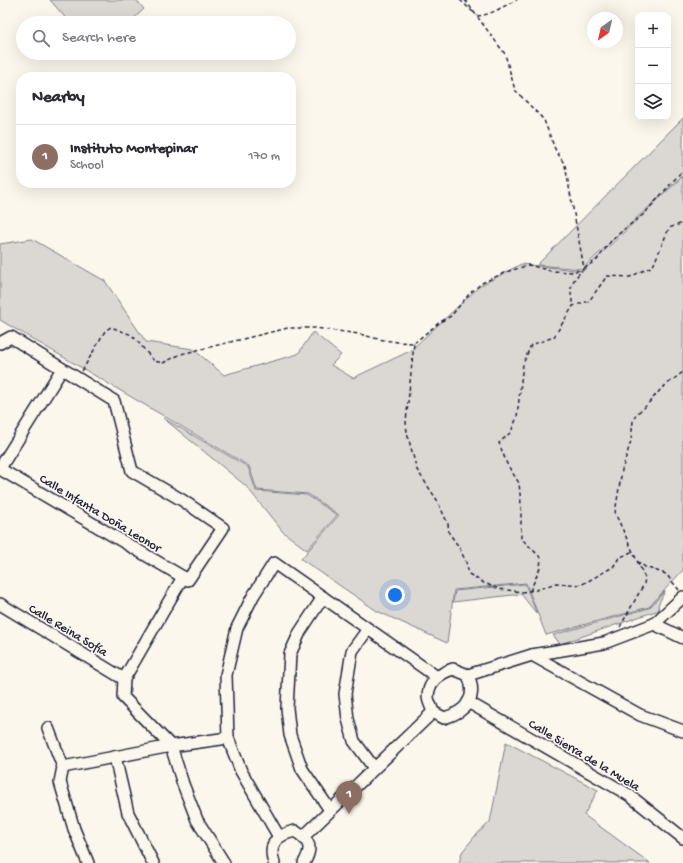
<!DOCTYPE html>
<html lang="en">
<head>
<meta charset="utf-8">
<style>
  :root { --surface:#fff; --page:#f2f2f3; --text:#2b2b33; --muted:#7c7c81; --line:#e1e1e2; --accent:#ea580c }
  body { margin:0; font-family:"Gochi Hand",sans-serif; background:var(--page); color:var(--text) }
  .controls { position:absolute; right:12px; top:12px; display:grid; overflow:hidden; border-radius:8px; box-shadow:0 4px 16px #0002 }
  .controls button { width:36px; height:36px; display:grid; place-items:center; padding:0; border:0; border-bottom:1px solid var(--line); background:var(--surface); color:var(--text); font:20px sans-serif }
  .compass { position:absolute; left:587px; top:12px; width:36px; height:36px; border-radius:50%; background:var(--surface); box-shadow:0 4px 16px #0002; rotate:214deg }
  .you { position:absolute; left:395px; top:595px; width:14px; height:14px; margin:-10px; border:3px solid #fff; border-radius:50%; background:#1a73e8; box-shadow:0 0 0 6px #1a73e833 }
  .badge { display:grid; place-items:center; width:26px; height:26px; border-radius:50%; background:var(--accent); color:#fff; font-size:13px; font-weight:700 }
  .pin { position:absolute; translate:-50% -33px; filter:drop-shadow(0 1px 2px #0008) }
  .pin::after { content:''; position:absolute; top:21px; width:14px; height:12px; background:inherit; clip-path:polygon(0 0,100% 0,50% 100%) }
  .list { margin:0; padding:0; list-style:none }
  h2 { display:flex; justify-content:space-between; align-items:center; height:52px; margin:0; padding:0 16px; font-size:17px }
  h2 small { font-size:13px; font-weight:400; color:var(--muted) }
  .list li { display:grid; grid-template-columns:26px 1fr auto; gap:12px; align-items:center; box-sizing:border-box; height:64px; padding:0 16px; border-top:1px solid var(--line) }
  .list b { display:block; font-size:15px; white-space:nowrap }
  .list p { margin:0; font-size:13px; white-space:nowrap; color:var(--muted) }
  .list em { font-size:13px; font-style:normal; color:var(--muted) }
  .icon { flex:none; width:22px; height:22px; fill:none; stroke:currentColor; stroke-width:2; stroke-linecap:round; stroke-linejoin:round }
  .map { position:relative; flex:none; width:683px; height:863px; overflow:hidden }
  .search { position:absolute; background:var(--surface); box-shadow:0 4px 16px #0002; left:16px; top:16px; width:280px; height:44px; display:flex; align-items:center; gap:10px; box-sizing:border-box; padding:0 14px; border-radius:22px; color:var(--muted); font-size:15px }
  .panel { position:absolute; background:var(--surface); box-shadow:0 4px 16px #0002; left:16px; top:72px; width:280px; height:116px; border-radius:16px }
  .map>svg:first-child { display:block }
  .green { fill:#dbd8d3; stroke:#7e7d87 }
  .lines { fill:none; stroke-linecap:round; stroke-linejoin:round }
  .minor-casing { stroke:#22223b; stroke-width:14 }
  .path { stroke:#22223b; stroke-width:1.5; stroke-dasharray:4 3; stroke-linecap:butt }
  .minor { stroke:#fbf7ec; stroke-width:11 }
  .labels { text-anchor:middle; stroke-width:3.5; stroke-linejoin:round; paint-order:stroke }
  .street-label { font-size:13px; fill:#22223b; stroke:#fbf7ec }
</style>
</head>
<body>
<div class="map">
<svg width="683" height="863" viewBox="0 0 683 863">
  <rect width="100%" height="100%" fill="#fbf7ec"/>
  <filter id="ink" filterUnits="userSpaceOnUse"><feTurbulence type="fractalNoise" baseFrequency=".025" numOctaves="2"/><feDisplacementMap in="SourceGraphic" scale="8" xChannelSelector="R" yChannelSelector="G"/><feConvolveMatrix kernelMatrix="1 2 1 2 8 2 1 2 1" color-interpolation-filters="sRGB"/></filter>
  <g filter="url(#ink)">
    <g class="green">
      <polygon points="50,0 136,0 144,9 129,23 70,23"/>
      <polygon points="683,118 683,175 582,269 537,265"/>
      <polygon points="683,176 683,570 649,607 546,635 526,583 454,590 447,643 377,611 301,559 339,515 308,494 257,490 249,466 0,320 0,244 32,239 105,281 146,342 193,349 224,375 298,354 313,332 341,355 331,365 353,378 410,351 480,286 521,264 583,271"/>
      <polygon points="163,418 248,467 256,491 307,495 337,515 307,550 283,532 246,486"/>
      <polygon points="525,584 537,614 521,594 453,602 455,591"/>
      <polygon points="665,591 658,605 659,610 560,644 553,635 649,608"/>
      <polygon points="506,742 598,790 584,815 650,863 459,863 462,852 475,836 490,822"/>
    </g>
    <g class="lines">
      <g class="minor-casing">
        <g id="minor">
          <polyline points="0,343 11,337 114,401 132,471 182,500 223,528 188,580 0,469"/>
          <polyline points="0,468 62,369"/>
          <polyline points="183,577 124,679 123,697 171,746 183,784 197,820 224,863"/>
          <polyline points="323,597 300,632 290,654 287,708 290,735 302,769 330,810"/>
          <polyline points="0,604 124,679"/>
          <polyline points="654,624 683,638"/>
          <polyline points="368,629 352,651 345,694 348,719 354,741 374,768"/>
          <polyline points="532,655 640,715 683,731"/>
          <path d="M453 669 468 675C478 698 466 712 444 718L433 712C432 708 428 701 428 697 428 682 440 673 453 669Z"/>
          <polyline points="468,675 532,655 604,643 654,624 683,597"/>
          <polyline points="468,702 629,795 683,838"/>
          <polyline points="48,728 63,767 60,782 74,829 88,863"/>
          <polyline points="115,757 128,813 153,863"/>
          <polyline points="63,767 171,746 228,738"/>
          <polyline points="279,837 241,771 228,738 226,675 237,628 253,596 274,563 437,677"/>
          <polyline points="303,837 433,712"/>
          <path d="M274 863C268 844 276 835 295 831 310 841 313 847 304 863"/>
        </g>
      </g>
      <g class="path">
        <polyline points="460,0 473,12"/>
        <path d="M465 0 505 54 515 90 544 120 555 149 565 165 584 268C570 284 569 285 573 306"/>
        <path d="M477 16C492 15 503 6 517 0"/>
        <polyline points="584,268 597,260 611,241 623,230 644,214 683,170"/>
        <polyline points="414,343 440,322 451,316 470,293 482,283 506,272 529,265 551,271 571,272 581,270"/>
        <polyline points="82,371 105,331 111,327 132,335 154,361 163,363 181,354 288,328 315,328 359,334 378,339 397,342 414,343 406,422 407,433 417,470 437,500 448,524 449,533 459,547 466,562 469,574 484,583 499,589 522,592 536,590 556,583 581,585 613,567 619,558 633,551"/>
        <polyline points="637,561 645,567 666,574 679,590"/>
        <polyline points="530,591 540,568 541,558 521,538 521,504 519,483 507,464 499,443 511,432 517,417 523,364 531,345 554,337 573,306 589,301 607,276 630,277 653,266 669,228 683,223"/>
        <polyline points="620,627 644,584 645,578 615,513 622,470 631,441 633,421 637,413 644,408 662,388 683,372"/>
      </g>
      <use href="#minor" class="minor"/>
    </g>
  </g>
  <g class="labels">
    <g class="street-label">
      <text transform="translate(101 512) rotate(31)" y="5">Calle Infanta Doña Leonor</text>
      <text transform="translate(69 629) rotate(31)" y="5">Calle Reina Sofía</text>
      <text transform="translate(585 754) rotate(31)" y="5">Calle Sierra de la Muela</text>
    </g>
  </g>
</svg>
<div class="controls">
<button>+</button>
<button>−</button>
<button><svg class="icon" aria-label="layers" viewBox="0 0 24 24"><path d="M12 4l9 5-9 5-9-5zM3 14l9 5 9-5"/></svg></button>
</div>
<svg class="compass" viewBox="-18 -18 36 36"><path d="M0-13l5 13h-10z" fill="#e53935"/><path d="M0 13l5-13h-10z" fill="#7c7c81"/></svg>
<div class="you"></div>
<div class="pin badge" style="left:349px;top:814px;background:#8d6e63">1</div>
<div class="search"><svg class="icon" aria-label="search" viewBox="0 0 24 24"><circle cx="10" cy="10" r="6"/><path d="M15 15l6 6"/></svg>Search here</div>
<section class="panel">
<h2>Nearby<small></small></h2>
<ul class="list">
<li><span class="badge" style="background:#8d6e63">1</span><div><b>Instituto Montepinar</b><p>School</p></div><em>170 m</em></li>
</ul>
</section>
</div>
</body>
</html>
